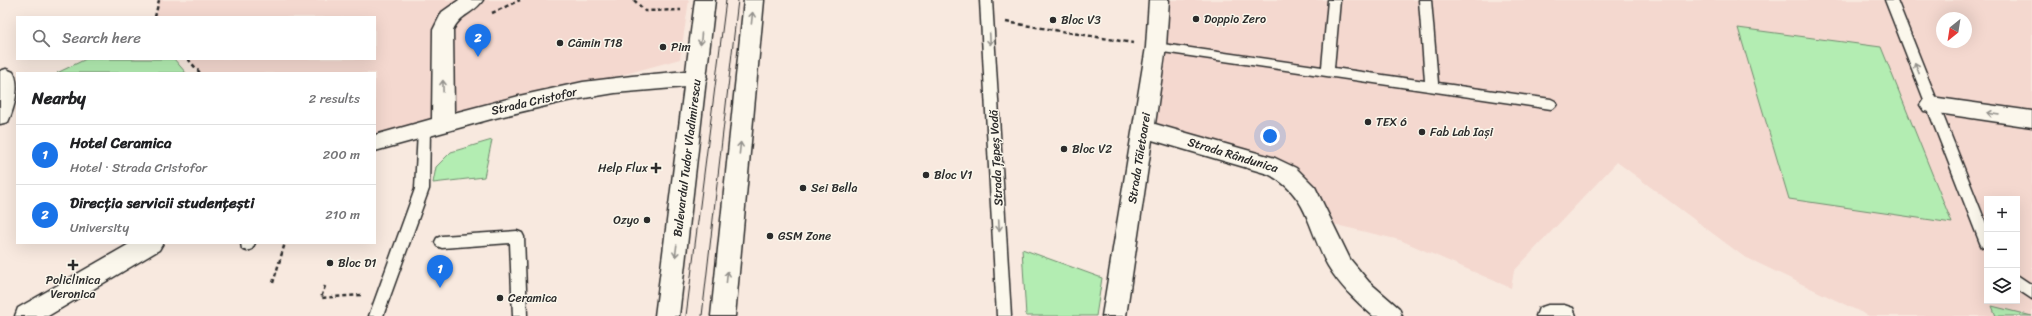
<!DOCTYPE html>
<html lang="en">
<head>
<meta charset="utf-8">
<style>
  :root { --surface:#fff; --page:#f6f6f6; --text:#202124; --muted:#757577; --line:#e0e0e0; --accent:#1a73e8 }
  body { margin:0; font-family:Sriracha,sans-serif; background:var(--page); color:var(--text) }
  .controls { position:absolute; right:12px; bottom:12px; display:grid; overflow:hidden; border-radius:0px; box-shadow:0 4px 16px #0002 }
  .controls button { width:36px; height:36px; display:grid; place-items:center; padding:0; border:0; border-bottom:1px solid var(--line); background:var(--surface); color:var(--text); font:20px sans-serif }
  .compass { position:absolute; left:1936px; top:12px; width:36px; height:36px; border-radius:50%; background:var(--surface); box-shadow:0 4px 16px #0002; rotate:210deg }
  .you { position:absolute; left:1270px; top:136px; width:14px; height:14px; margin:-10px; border:3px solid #fff; border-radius:50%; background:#1a73e8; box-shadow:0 0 0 6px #1a73e833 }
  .badge { display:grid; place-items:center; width:26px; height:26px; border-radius:50%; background:var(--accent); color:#fff; font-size:13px; font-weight:700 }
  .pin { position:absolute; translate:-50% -33px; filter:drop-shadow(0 1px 2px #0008) }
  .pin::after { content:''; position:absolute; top:21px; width:14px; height:12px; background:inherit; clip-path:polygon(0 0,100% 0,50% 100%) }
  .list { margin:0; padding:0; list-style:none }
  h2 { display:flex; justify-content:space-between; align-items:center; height:52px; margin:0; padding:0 16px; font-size:17px }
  h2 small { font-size:13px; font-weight:400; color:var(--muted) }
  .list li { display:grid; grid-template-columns:26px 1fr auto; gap:12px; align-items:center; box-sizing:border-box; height:60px; padding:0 16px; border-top:1px solid var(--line) }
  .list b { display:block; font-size:15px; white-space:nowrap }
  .list p { margin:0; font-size:13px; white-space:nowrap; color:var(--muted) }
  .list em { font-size:13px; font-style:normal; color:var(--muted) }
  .icon { flex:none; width:22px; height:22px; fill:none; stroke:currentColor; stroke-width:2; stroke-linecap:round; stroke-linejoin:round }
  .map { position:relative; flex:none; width:2032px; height:316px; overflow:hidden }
  .search { position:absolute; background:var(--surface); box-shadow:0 4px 16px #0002; left:16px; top:16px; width:360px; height:44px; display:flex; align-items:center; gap:10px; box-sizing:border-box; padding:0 14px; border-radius:0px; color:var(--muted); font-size:15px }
  .panel { position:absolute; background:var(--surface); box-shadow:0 4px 16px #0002; left:16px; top:72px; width:360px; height:172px; border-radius:0px }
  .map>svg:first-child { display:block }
  .built { fill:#f4d8cf; fill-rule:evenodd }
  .green { fill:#b3edb2; stroke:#6f8c6e }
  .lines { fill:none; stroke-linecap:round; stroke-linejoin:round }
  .lane-casing { stroke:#2b2b2b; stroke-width:3 }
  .street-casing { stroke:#2b2b2b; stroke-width:3 }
  .primary-casing { stroke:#2b2b2b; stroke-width:3 }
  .path { stroke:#2b2b2b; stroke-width:2.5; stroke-dasharray:4 3; stroke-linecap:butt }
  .lane { fill:#fbf7ec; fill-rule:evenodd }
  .street { fill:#fbf7ec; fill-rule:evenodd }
  .primary { fill:#fbf7ec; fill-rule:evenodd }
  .tram { stroke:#2b2b2b; stroke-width:1 }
  .oneway { stroke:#93918c }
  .poi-dot { fill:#2b2b2b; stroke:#fbf7ec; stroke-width:1.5 }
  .labels { text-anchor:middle; stroke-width:3; stroke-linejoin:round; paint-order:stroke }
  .poi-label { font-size:12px; fill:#2b2b2b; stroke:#fbf7ec; text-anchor:start }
  .street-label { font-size:12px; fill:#2b2b2b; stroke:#fbf7ec }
</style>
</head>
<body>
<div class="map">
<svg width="2032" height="316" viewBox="0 0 2032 316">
  <rect width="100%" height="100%" fill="#f8e9df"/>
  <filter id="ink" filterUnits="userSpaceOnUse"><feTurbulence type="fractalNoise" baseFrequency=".025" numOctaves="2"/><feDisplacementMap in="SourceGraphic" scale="8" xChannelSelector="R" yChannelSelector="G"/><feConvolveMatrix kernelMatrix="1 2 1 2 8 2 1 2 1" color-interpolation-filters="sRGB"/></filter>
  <g filter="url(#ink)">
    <g class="built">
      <polygon points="159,0 689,0 680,59 375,143 375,73 200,73 188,59 375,59 375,17 155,17"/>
      <path d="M1159 0H2032V316H1869L1743 256 1617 162 1514 271 1511 288 1400 240 1336 225 1322 219 1297 176 1144 129ZM1942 18H1966V42H1942ZM1987 199H2017V301H1987Z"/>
    </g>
    <g class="green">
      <polygon points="1738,28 1881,47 1952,223 1789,199"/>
      <polygon points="86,59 174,59 186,73 57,73"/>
      <polygon points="492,140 484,177 433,183 436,167 451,152"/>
      <polygon points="1022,249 1102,278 1096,316 1026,316"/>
      <polygon points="1992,306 2032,316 1996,316"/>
    </g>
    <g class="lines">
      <g class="lane-casing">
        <g id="lane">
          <polygon points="980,0 992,0 1011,316 997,316"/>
          <polygon points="1328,0 1340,0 1334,68 1425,81 1419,0 1431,0 1438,83 1551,99 1555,101 1557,104 1555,107 1551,109 1156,51 1152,50 1150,47 1152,44 1156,43 1322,67"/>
          <polygon points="1885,0 1897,0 1987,226 1987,249 1982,247 1980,243"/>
          <polygon points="424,125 429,127 430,130 429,189 383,316 369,316 415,189 418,130 419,127"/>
          <polygon points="517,231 522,233 524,237 527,316 513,316 510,243 442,248 437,246 435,242 437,238 442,236"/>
          <polygon points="241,243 255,243 252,249 247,251 242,249"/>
          <polygon points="2017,275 2032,285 2032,299 2017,289"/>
        </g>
      </g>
      <g class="street-casing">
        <g id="street">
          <path d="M459 0H483C475 13 460 14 453 30L454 113 519 96 583 82 632 76 697 70 704 73 707 78 704 83 697 86 615 93 567 101 495 118 375 151V135L432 119 433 30 442 12Z"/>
          <path d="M1149 0H1169L1166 47 1155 124 1275 158 1296 168 1315 187 1350 259 1369 282 1399 308 1402 316H1373C1356 301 1340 286 1328 266 1307 229 1310 196 1268 174L1152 140 1126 316H1102L1146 47Z"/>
          <path d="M6 69 13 72C21 85 14 109 8 122L0 124V71Z"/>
          <polygon points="1931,97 2032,111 2032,127 1924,111 1920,105 1924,99"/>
          <polygon points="131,243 163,243 159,250 48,316 15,316 18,308"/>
          <polygon points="1548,305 1564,305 1573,308 1576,316 1536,316 1539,308"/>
        </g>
      </g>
      <g class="primary-casing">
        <g id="primary">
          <polygon points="695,0 715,0 679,316 655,316"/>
          <polygon points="744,0 764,0 735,316 711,316"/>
        </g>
      </g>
      <g class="path">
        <polyline points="634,0 645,11 681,10"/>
        <polyline points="492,13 520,0"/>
        <polyline points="155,17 159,0"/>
        <polyline points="1006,22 1133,43"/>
        <polyline points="188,59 200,73"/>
        <polyline points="273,283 285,243"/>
        <polyline points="325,286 321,298 361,295"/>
      </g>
      <use href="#lane" class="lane"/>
      <use href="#street" class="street"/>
      <use href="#primary" class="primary"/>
      <g class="tram">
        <polyline points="686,316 726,0"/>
        <polyline points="702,316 738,0"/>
      </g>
    </g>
    <defs><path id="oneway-shaft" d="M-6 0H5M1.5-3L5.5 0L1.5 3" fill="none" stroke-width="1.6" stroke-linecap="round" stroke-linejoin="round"/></defs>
    <g class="oneway">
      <use href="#oneway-shaft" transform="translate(752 18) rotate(-84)"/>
      <use href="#oneway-shaft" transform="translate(701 39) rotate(95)"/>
      <use href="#oneway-shaft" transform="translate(990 39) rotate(87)"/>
      <use href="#oneway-shaft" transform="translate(1917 68) rotate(-111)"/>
      <use href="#oneway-shaft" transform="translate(443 86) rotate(-91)"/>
      <use href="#oneway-shaft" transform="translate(1993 114) rotate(-172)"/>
      <use href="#oneway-shaft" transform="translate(740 148) rotate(-84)"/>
      <use href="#oneway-shaft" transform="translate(999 225) rotate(87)"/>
      <use href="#oneway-shaft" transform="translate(676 251) rotate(97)"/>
      <use href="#oneway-shaft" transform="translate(727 277) rotate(-84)"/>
    </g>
  </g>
  <g class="poi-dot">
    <circle cx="1196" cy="19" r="4"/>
    <circle cx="1053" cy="20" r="4"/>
    <circle cx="560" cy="43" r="4"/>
    <circle cx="663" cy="47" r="4"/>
    <circle cx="1368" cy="122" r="4"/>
    <circle cx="1422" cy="132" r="4"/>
    <circle cx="1064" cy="149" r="4"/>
    <path d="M654 162h4v4h4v4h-4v4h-4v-4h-4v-4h4z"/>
    <circle cx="926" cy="175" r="4"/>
    <circle cx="803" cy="188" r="4"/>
    <circle cx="647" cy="220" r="4"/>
    <circle cx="770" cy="236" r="4"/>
    <circle cx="330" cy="263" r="4"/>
    <path d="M71 259h4v4h4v4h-4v4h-4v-4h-4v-4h4z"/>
    <circle cx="500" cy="298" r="4"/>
  </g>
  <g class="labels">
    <g class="poi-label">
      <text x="1204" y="23">Doppio Zero</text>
      <text x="1061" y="24">Bloc V3</text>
      <text x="568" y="47">Cămin T18</text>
      <text x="671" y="51">Pim</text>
      <text x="1376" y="126">TEX 6</text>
      <text x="1430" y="136">Fab Lab Iași</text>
      <text x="1072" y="153">Bloc V2</text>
      <text x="648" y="172" text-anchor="end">Help Flux</text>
      <text x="934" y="179">Bloc V1</text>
      <text x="811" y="192">Sei Bella</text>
      <text x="639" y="224" text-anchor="end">Ozyo</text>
      <text x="778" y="240">GSM Zone</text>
      <text x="338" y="267">Bloc D1</text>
      <text x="73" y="284" text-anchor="middle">Policlinica<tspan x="73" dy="14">Veronica</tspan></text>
      <text x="508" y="302">Ceramica</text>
    </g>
    <g class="street-label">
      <text transform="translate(534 101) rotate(-13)" y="4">Strada Cristofor</text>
      <text transform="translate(1233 155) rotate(17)" y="4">Strada Rândunica</text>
      <text transform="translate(687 158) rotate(-83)" y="4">Bulevardul Tudor Vladimirescu</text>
      <text transform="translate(996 158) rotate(-93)" y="4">Strada Țepeș Vodă</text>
      <text transform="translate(1139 158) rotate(-81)" y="4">Strada Tăietoarei</text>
    </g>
  </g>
</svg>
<div class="controls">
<button>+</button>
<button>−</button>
<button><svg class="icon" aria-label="layers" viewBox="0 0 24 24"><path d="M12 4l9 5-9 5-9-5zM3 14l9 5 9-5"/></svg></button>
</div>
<svg class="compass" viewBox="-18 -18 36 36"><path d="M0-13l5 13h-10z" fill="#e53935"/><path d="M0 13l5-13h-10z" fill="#757577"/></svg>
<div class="you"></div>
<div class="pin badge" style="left:440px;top:288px">1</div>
<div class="pin badge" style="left:478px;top:57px">2</div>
<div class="search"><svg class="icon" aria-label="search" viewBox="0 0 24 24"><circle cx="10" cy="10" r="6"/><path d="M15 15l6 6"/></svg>Search here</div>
<section class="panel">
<h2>Nearby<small>2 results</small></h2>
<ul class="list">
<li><span class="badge">1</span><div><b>Hotel Ceramica</b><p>Hotel · Strada Cristofor</p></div><em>200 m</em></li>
<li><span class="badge">2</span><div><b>Direcția servicii studențești</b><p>University</p></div><em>210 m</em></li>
</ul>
</section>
</div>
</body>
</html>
